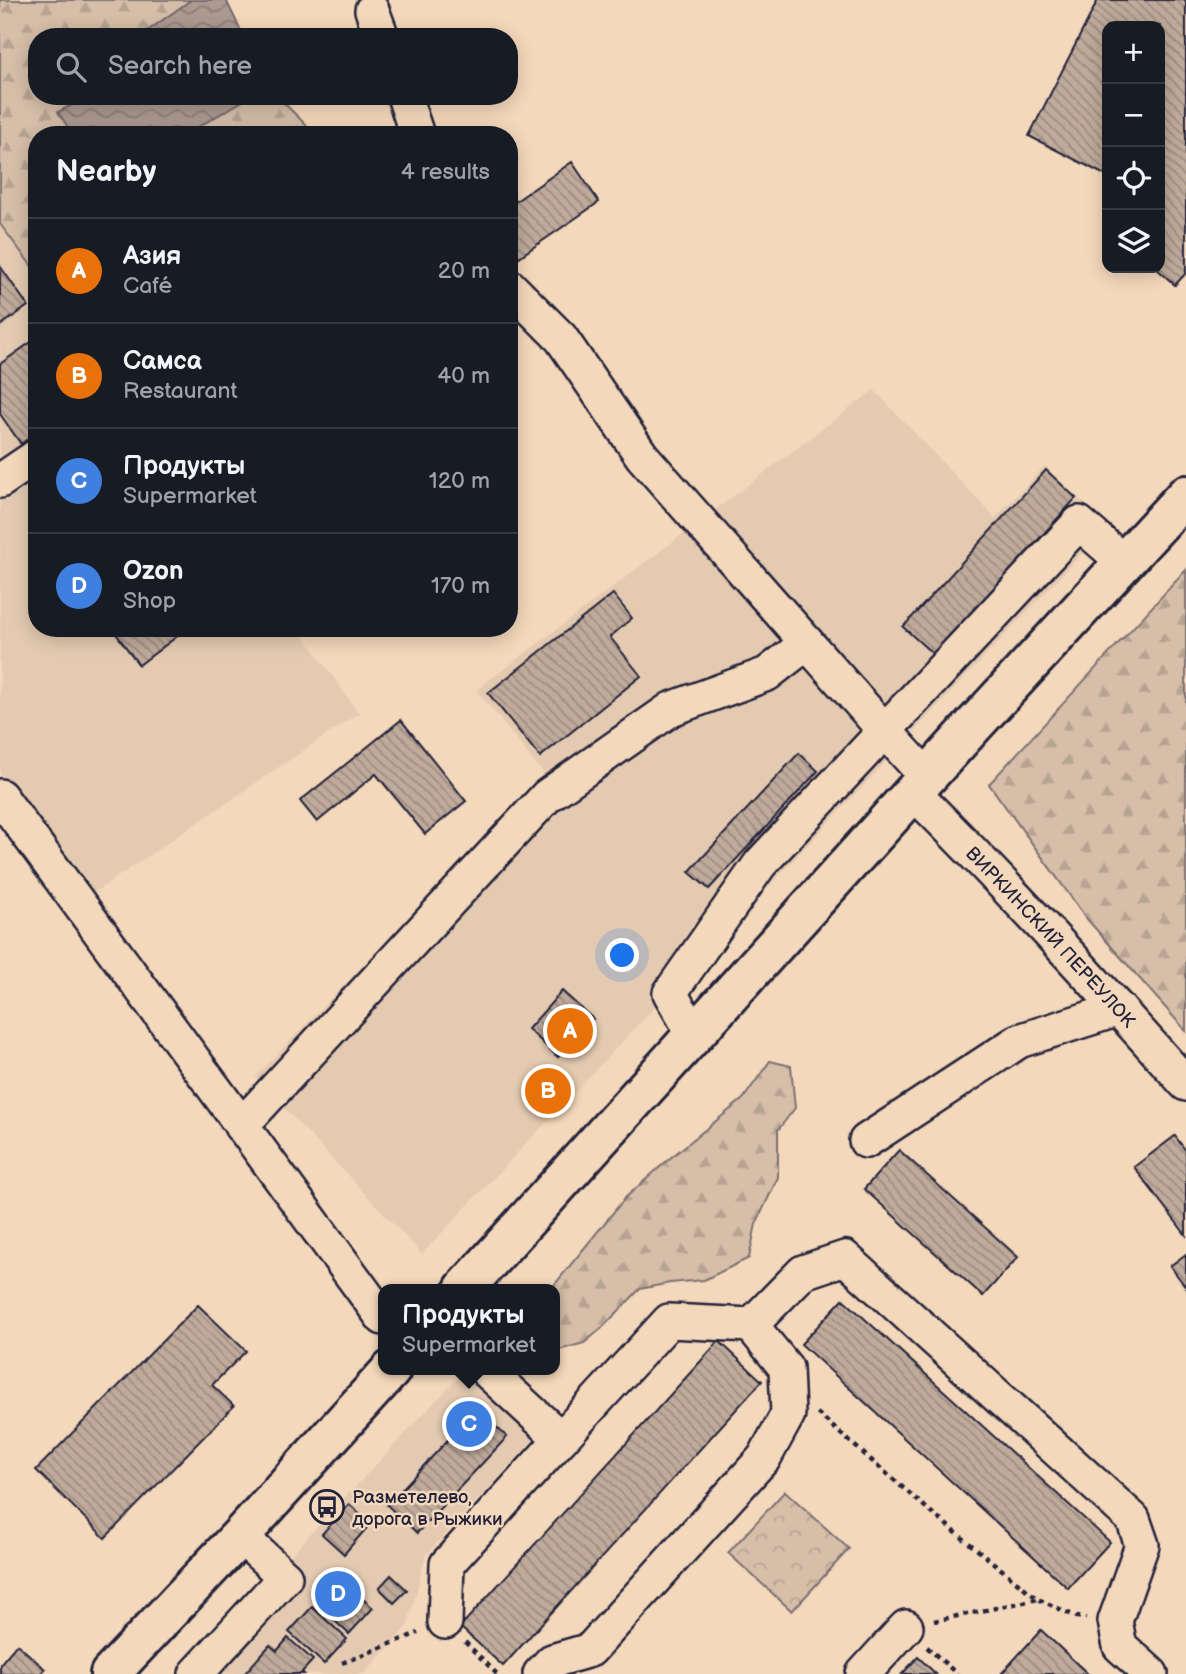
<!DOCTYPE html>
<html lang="en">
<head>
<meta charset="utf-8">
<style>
  :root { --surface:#171b24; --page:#20242c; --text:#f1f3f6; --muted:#9ea1a6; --line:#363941; --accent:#0b8043 }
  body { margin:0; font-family:"Balsamiq Sans",sans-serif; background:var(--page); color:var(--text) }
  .controls { position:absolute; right:21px; top:21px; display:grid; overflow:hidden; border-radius:14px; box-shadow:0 4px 18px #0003 }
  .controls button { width:63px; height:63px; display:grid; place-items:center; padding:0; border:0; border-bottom:2px solid var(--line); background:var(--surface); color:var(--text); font:35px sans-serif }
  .you { position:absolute; left:623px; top:956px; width:24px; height:24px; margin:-18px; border:5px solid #fff; border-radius:50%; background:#1a73e8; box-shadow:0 0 0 10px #1a73e833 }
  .badge { display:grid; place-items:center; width:46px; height:46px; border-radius:50%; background:var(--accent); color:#fff; font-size:23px; font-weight:700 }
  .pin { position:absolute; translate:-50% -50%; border:4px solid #fff; box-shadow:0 2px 7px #0006 }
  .popup { position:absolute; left:378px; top:1284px; width:182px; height:91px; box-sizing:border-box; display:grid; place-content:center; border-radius:14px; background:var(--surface); filter:drop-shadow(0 2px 5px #0005); font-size:23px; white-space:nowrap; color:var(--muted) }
  .popup b { font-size:26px; color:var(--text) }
  .popup::after { content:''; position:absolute; left:50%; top:100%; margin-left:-14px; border:14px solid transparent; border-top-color:var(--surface) }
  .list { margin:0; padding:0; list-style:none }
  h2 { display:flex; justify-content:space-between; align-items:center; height:91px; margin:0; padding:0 28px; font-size:30px }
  h2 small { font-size:23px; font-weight:400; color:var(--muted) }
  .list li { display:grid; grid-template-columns:46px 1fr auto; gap:21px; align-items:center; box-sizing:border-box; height:105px; padding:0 28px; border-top:2px solid var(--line) }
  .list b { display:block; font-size:26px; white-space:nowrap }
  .list p { margin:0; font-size:23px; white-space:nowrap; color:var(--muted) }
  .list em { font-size:23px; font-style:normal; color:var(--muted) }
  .icon { flex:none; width:38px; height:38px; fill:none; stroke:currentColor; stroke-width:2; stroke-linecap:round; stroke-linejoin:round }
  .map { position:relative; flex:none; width:1186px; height:1674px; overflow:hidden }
  .search { position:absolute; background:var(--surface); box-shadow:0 4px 18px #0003; left:28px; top:28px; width:490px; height:77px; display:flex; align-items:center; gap:18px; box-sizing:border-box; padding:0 24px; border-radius:28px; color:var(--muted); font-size:26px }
  .panel { position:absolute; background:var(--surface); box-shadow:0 4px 18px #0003; left:28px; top:126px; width:490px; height:511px; border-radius:28px }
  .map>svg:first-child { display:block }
  .built { fill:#e4cab1 }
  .forest { fill:url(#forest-firs); stroke:#7c7072; stroke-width:2 }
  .park { fill:url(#park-crowns); stroke:#7c7072; stroke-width:2 }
  .water { fill:url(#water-waves); stroke:#75696e; stroke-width:2 }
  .building { fill:url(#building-back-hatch); stroke:#22223b; stroke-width:2 }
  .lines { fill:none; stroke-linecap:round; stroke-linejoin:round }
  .minor-casing { stroke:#22223b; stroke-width:38 }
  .major-casing { stroke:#22223b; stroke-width:44 }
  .path { stroke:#22223b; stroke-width:4.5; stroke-dasharray:5 5; stroke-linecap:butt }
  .minor { stroke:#f4d8bb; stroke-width:33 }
  .major { stroke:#f4d8bb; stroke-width:38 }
  .labels { text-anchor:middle; stroke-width:5; stroke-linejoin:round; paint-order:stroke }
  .street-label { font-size:19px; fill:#22223b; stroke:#f4d8bb }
  .poi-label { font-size:19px; fill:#22223b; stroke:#f4d8bb; text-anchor:start }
</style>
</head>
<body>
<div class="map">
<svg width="1186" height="1674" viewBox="0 0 1186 1674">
  <defs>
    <pattern id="forest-firs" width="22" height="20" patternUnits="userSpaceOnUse" patternTransform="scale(1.75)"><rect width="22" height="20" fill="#d6bea8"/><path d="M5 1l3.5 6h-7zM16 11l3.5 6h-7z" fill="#b7a392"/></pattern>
    <pattern id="park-crowns" width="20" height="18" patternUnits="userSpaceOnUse" patternTransform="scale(1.75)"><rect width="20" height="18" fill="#d6bea8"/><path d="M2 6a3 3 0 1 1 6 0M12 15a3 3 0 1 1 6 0" fill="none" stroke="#b7a392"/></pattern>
    <pattern id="water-waves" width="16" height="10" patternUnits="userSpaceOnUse" patternTransform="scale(1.75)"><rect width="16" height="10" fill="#ac9990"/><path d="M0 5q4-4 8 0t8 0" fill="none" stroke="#8c7c77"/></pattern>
    <pattern id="building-back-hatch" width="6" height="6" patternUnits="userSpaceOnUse" patternTransform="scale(1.75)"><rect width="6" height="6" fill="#c0ab9b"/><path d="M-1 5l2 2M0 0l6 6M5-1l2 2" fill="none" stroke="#9c8b80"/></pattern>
  </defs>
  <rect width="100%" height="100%" fill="#f4d8bb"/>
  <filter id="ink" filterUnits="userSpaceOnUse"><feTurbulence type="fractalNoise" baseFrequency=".0143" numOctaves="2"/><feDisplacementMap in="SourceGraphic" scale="14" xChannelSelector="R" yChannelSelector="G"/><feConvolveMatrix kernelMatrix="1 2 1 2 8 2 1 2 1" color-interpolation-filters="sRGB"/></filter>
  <g filter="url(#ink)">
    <g class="built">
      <polygon points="0,225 37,273 37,628 298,628 359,713 89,896 0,773"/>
      <polygon points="874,390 995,518 1045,466 1108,526 422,1254 255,1077 386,942 543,773 476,690"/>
      <polygon points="465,1370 469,1370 536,1437 426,1555 407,1627 364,1674 179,1674"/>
    </g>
    <g class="forest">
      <polygon points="0,0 191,0 139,37 37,37 37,96 90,96 59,112 73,135 37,135 37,273 0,224"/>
      <polygon points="251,96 277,96 316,135 184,135"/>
      <polygon points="1186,570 1186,1031 1087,919 989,784"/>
      <polygon points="770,1061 791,1066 795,1108 778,1130 778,1177 756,1224 749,1258 704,1280 670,1283 640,1289 601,1329 584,1343 555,1351 555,1289 551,1289 625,1198 669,1159 743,1099"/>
    </g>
    <polygon class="park" points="785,1491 849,1549 792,1611 728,1553"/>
    <g class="water">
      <polygon points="191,0 226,0 244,37 139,37"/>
      <polygon points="90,96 251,96 184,135 73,135 58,112"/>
    </g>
    <g class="building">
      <polygon points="1098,0 1186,0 1186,273 1175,285 1156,268 1160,268 1160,26 1107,26 1107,176 1029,136"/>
      <polygon points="572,162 599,202 509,264 509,206"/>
      <polygon points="0,266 28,306 0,326"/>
      <polygon points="37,338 37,432 21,444 0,414 0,364"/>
      <polygon points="1046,470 1076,498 934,655 903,627"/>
      <polygon points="613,594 632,618 610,637 641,676 540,757 488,693"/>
      <polygon points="112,628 188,628 139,665"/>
      <polygon points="401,720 466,801 425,834 376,774 317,822 300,801"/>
      <polygon points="799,753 818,771 709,889 689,872"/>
      <polygon points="562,991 593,1019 558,1057 528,1029"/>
      <polygon points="1175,1136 1186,1151 1186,1235 1134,1167"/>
      <polygon points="899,1150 1018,1257 983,1296 864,1189"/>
      <polygon points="1186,1254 1186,1287 1170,1266"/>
      <polygon points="843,1299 1110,1542 1068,1588 801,1344"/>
      <polygon points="198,1305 246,1351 212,1385 234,1406 105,1538 36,1470"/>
      <polygon points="719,1341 762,1381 503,1666 460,1627"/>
      <polygon points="477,1409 507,1437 417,1533 387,1505"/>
      <polygon points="349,1504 371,1523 344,1554 322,1534"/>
      <polygon points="391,1575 407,1590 394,1603 379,1588"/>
      <polygon points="342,1580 373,1608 349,1634 318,1605"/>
      <polygon points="312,1607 347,1639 324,1664 289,1632"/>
      <polygon points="1041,1630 1072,1659 1088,1674 1001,1674"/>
      <polygon points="288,1638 313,1660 302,1672 304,1674 244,1674 270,1645 277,1651"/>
      <polygon points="17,1644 45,1669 40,1674 0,1674 0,1664"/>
      <polygon points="918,1657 936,1674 902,1674"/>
    </g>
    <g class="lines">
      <g class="minor-casing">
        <g id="minor">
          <polyline points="372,10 382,37"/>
          <polyline points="404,96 417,135"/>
          <polyline points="509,286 561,338 642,456 884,730 927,777"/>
          <polyline points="0,481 37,456"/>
          <path id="s1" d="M913 792C1008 886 1098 985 1186 1084"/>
          <polyline points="0,796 383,1318"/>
          <polyline points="694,1035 670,993 760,864 1079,523 1124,562"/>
          <polyline points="241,1126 547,796 671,709 767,674 807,643"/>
          <polyline points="866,1141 1019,1041 1119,1009"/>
          <polyline points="486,1370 561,1439 669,1321 751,1325 803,1272 845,1258 1133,1519 1142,1545 1115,1621 1120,1646 1151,1674"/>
          <polyline points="445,1622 447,1564 561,1439"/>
          <polyline points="196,1674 285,1577 240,1536"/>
          <polyline points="540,1674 552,1661 590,1650 764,1458 788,1414 786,1368 751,1325"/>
          <polyline points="863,1674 906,1627"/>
        </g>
      </g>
      <g class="major-casing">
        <g id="major">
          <polyline points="464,1289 973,726 1186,495"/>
          <polyline points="110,1674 240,1536 391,1370"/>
        </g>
      </g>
      <g class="path">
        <polyline points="817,1413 932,1513 1038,1599 1077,1617 1086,1618"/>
        <polyline points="934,1621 1038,1599"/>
        <polyline points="465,1642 497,1674"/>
        <polyline points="927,1647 957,1674"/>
        <polyline points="342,1663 418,1633"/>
      </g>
      <use href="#minor" class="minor"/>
      <use href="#major" class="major"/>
    </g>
  </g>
  <defs>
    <g id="bus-ring" transform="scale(1.75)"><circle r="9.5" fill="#f4d8bb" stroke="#22223b" stroke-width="1.5"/><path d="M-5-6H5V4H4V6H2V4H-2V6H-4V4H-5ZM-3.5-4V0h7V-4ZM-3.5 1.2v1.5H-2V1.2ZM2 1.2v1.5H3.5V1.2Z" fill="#22223b"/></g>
  </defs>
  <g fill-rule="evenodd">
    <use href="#bus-ring" x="327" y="1507"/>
  </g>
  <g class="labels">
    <g class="street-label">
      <text dy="7" stroke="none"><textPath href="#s1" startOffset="200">ВИРКИНСКИЙ ПЕРЕУЛОК</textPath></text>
    </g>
    <g class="poi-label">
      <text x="352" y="1503">Разметелево,<tspan x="352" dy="22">дорога в Рыжики</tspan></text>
    </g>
  </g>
</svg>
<div class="controls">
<button>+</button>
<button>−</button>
<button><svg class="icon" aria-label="locate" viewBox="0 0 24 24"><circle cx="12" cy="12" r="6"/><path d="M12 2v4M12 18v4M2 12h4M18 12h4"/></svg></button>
<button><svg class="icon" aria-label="layers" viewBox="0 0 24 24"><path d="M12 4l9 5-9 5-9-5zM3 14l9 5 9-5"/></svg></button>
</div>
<div class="you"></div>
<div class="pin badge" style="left:570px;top:1031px;background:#e8710a">A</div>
<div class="pin badge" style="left:548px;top:1091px;background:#e8710a">B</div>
<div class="pin badge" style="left:469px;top:1424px;background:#3f7fe0">C</div>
<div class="popup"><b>Продукты</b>Supermarket</div>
<div class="pin badge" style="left:338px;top:1594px;background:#3f7fe0">D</div>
<div class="search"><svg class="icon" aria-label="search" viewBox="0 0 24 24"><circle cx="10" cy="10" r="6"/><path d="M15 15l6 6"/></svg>Search here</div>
<section class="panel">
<h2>Nearby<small>4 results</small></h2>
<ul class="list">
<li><span class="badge" style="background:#e8710a">A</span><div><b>Азия</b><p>Café</p></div><em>20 m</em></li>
<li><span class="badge" style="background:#e8710a">B</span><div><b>Самса</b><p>Restaurant</p></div><em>40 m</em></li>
<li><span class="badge" style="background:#3f7fe0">C</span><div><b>Продукты</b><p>Supermarket</p></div><em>120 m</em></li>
<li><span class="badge" style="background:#3f7fe0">D</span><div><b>Ozon</b><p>Shop</p></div><em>170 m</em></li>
</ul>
</section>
</div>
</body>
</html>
